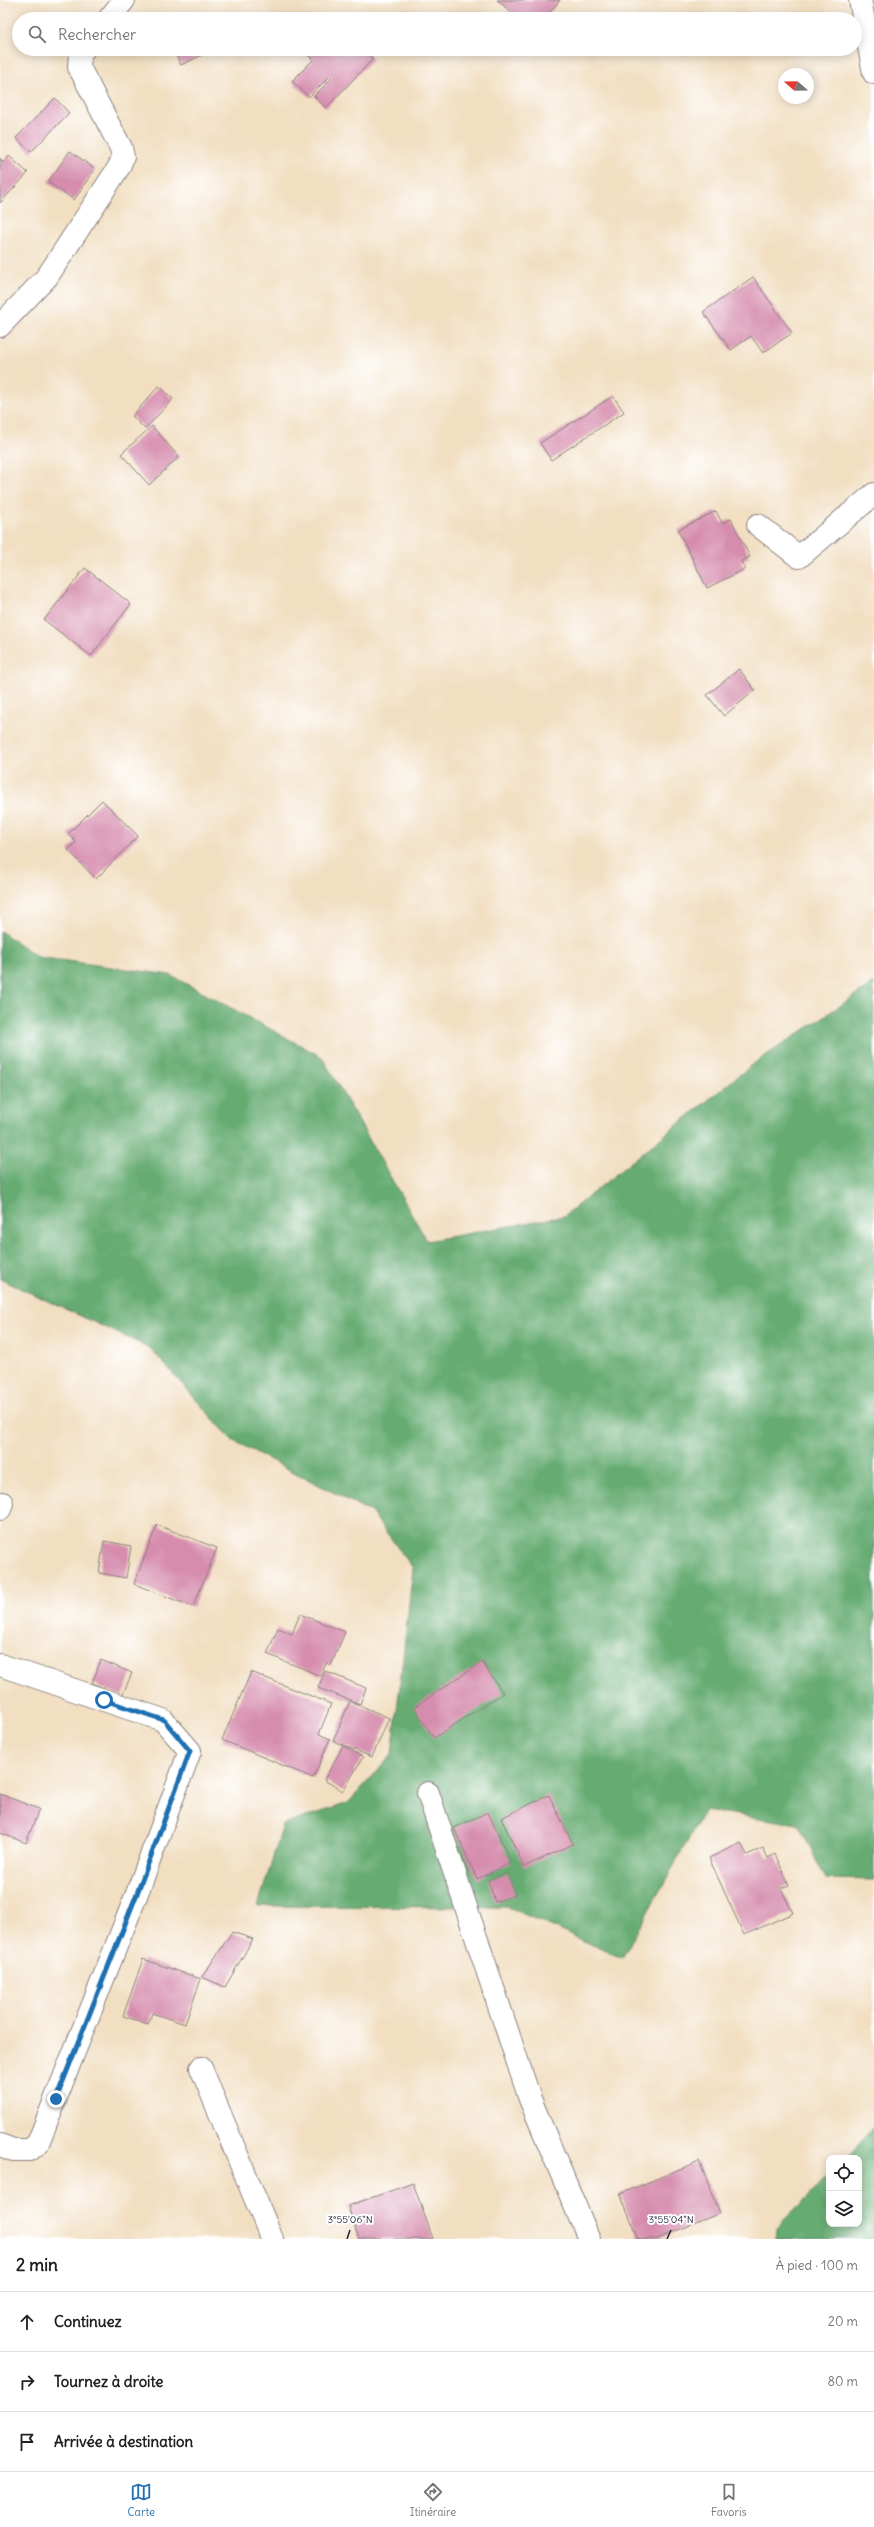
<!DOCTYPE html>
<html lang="fr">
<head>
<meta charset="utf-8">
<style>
  :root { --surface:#fff; --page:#f2f2f2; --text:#202124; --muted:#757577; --line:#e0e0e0; --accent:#1f6fb2 }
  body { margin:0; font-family:Delius,sans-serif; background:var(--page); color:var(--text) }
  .controls { position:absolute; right:12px; bottom:12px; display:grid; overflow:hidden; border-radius:8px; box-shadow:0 2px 10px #0003 }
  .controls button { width:36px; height:36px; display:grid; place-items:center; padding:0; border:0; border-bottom:1px solid var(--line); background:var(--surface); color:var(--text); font:20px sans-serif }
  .compass { position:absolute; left:778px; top:68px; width:36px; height:36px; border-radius:50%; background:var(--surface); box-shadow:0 2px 10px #0003; rotate:290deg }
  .stop { position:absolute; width:12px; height:12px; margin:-9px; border:3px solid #1f6fb2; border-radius:50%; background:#fff }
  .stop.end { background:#1f6fb2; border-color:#fff; box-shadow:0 1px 4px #0008 }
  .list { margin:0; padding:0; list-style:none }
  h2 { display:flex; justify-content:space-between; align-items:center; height:52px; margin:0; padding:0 16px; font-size:17px }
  h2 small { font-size:13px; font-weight:400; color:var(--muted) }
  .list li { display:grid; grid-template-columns:26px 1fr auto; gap:12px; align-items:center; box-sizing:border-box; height:60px; padding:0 16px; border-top:1px solid var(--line) }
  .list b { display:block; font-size:15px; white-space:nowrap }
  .list em { font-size:13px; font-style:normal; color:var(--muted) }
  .icon { flex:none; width:22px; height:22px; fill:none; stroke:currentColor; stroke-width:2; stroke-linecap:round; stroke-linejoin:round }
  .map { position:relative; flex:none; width:874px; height:2239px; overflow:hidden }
  .search { position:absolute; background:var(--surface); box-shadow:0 2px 10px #0003; left:12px; right:12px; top:12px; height:44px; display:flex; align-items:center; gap:10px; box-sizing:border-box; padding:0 14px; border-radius:22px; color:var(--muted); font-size:15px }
  .sheet { height:232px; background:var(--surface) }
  nav { display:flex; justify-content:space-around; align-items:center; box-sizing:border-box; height:56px; border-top:1px solid var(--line); background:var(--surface); font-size:11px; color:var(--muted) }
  nav a { display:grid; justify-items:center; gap:2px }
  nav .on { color:var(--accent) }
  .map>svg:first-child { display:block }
  .forest { fill:#66ac72; stroke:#446756 }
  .building { fill:#d68dad }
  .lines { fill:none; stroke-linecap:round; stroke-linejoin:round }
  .minor-casing { stroke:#8a807e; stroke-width:24 }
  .tertiary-casing { stroke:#8a807e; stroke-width:24 }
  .minor { stroke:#fff; stroke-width:22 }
  .tertiary { stroke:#fff; stroke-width:22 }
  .route { stroke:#1f6fb2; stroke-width:5 }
  .ticks { fill:none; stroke:#22223b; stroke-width:1.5 }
  .ticks-label { font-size:10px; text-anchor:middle; fill:#22223b; stroke:#fff; stroke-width:4; stroke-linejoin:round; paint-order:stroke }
</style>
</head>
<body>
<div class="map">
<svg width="874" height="2239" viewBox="0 0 874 2239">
  <rect width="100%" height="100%" fill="#fff"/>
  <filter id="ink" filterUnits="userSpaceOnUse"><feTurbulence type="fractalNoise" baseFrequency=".025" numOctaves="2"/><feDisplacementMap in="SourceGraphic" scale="8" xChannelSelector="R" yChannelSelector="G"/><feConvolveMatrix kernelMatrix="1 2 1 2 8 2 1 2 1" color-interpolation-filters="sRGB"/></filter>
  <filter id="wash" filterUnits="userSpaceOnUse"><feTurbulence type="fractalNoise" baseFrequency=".012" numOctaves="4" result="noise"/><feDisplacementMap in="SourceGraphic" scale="16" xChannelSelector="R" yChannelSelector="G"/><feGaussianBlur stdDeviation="0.9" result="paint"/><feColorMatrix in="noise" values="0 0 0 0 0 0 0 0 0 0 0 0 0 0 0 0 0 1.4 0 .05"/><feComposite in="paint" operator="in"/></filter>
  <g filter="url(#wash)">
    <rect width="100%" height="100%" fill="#f2dfc2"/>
    <g class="forest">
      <polygon points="0,931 38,957 170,975 322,1057 427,1241 564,1216 753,1064 874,983 874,1880 826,1879 798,1824 705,1810 622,1958 508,1907 258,1906 283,1825 348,1803 392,1755 413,1568 371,1512 232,1440 150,1348 0,1279"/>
      <polygon points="874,2126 874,2239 775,2239 776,2228 829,2175 829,2224 859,2224 859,2158 847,2158"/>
    </g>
    <g id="blocks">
      <g class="building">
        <polygon points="497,0 560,0 544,19 520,19"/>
        <polygon points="173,49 215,49 181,65"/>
        <polygon points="302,49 353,49 356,52 363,49 373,59 326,108 314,96 332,78 330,76 309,97 292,81 313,60"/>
        <polygon points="55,98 69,113 31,152 16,138"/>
        <polygon points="70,151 95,169 74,200 48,182"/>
        <polygon points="9,156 28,173 0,203 0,158 3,163"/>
        <polygon points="753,277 792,333 763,353 751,336 731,350 703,312"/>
        <polygon points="159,386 173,399 145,429 132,416"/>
        <polygon points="613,396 624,412 551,460 540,443"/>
        <polygon points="152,426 179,457 149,485 121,454"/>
        <polygon points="716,511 722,523 731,519 750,557 741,561 745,569 707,588 678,530"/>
        <polygon points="85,568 131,604 91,656 44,620"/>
        <polygon points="739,669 755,690 724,716 707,695"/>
        <polygon points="102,800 138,836 96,879 68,850 76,842 68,834"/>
        <polygon points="157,1525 217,1548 193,1607 134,1584"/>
        <polygon points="104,1541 131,1546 126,1578 99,1573"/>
        <polygon points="300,1614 345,1632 331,1665 326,1663 321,1676 267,1654 278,1628 292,1634"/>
        <polygon points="101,1660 132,1673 122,1696 92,1683"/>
        <polygon points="482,1662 503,1693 434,1738 414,1707"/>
        <polygon points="325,1671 366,1688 360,1704 318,1688"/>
        <polygon points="251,1672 331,1704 319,1734 330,1739 313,1778 222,1740"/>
        <polygon points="350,1701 389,1718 372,1757 333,1741"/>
        <polygon points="343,1746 363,1757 343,1791 324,1780"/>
        <polygon points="0,1794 39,1809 26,1843 0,1833"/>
        <polygon points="549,1795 573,1844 524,1867 501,1818"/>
        <polygon points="488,1812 511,1863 477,1879 454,1828"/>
        <polygon points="741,1843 747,1855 763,1848 768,1858 775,1854 789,1885 781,1888 793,1913 744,1935 709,1858"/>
        <polygon points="508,1873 515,1895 495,1902 488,1880"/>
        <polygon points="232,1932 253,1939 225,1987 202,1977"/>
        <polygon points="143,1959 201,1979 185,2024 152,2013 148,2024 123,2016"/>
        <polygon points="699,2161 720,2213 657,2239 638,2239 620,2194"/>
        <polygon points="413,2183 433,2239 359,2239 348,2206"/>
      </g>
    </g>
  </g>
  <g filter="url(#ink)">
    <use href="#blocks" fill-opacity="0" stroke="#8a807e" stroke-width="1"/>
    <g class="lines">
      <g class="minor-casing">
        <g id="minor">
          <polyline points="109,19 124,0"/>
          <polyline points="0,326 47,277 119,167 123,157 121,148 79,67 80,54 84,49"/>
          <polyline points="758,525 799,557 874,494"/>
          <polyline points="0,1509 2,1503"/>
          <polyline points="0,1665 163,1720 190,1751 136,1896 38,2143 30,2150 13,2150 0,2145"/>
          <polyline points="428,1793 530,2099 589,2239"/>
          <polyline points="201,2068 272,2239"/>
        </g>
      </g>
      <g class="tertiary-casing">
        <polyline id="tertiary" points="860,0 874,73"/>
      </g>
      <use href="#minor" class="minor"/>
      <use href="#tertiary" class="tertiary"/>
    </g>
  </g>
  <g class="lines" filter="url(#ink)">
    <polyline class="route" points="56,2099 136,1896 190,1751 164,1720 104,1700"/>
  </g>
  <path class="ticks" d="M347 2239 350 2230M667 2239 671 2230"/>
  <g class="ticks-label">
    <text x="350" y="2223">3°55'06"N</text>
    <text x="671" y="2223">3°55'04"N</text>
  </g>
</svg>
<div class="controls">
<button><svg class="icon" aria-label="locate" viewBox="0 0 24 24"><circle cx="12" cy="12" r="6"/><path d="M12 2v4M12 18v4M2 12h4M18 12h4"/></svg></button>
<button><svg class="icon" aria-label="layers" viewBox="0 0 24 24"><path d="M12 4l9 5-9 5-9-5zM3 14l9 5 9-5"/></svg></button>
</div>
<svg class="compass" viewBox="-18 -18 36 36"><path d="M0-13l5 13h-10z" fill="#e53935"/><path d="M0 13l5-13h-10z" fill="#757577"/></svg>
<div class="stop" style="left:104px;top:1700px"></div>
<div class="stop end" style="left:56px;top:2099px"></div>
<div class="search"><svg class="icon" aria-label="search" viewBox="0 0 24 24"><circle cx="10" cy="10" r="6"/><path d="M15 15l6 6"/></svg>Rechercher</div>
</div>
<section class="sheet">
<h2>2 min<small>À pied · 100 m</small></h2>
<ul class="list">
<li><svg class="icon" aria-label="ahead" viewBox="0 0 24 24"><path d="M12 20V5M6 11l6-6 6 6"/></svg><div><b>Continuez</b></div><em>20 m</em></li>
<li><svg class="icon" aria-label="right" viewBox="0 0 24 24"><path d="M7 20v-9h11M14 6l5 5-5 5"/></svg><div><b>Tournez à droite</b></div><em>80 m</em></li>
<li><svg class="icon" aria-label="arrive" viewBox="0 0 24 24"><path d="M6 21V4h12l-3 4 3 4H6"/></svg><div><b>Arrivée à destination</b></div></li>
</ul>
</section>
<nav>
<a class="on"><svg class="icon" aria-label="map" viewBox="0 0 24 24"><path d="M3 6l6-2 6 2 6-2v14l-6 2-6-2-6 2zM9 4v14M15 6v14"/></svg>Carte</a>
<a><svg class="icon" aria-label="directions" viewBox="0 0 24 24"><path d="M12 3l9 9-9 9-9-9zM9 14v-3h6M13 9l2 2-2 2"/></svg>Itinéraire</a>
<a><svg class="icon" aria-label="saved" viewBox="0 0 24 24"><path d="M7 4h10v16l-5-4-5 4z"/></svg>Favoris</a>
</nav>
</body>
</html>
